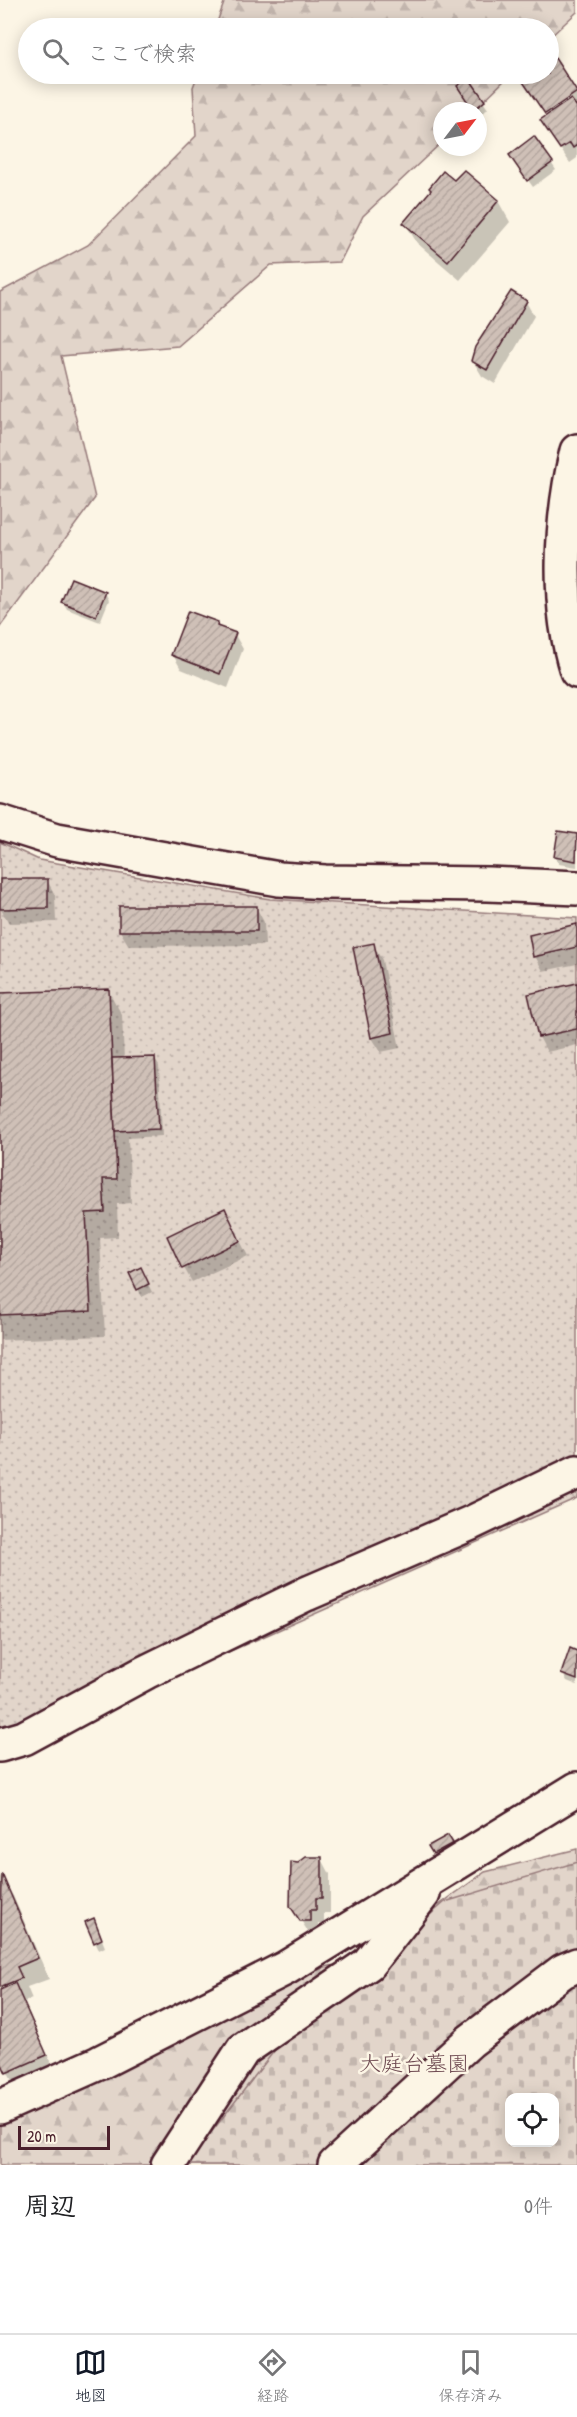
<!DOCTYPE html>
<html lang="ja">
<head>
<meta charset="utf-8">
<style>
  :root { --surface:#fff; --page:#f2f2f2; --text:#202124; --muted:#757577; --line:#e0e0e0; --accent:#111827 }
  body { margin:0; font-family:"Patrick Hand","Klee One",sans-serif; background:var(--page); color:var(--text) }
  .controls { position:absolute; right:18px; bottom:18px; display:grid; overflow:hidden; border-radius:12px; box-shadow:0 3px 15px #0003 }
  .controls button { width:54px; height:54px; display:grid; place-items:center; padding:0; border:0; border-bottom:2px solid var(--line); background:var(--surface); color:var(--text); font:30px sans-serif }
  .compass { position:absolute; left:433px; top:102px; width:54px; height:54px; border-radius:50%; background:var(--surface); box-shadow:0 3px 15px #0003; rotate:58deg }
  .scale { position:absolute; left:18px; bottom:15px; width:92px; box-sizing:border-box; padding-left:6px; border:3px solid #4a1f2b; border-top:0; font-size:16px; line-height:21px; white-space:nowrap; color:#4a1f2b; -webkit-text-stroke:4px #fcf5e5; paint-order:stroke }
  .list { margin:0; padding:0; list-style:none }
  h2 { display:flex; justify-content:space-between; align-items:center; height:78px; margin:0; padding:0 24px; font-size:26px }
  h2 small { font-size:20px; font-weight:400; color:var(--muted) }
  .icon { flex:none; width:33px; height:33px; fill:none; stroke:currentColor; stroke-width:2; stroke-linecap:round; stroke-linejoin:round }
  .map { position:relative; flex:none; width:577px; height:2165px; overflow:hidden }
  .search { position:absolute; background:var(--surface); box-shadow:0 3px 15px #0003; left:18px; right:18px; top:18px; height:66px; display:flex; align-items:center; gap:15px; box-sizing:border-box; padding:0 21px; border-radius:33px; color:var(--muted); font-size:22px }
  .sheet { height:168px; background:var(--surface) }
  nav { display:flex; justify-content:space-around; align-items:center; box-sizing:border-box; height:84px; border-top:2px solid var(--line); background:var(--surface); font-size:16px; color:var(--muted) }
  nav a { display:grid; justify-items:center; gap:3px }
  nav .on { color:var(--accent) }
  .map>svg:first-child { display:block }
  .grass { fill:url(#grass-dots); stroke:#967a7a; stroke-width:1.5 }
  .forest { fill:url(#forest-firs); stroke:#967a7a; stroke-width:1.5 }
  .cemetery { fill:url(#cemetery-stones); stroke:#967a7a; stroke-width:1.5; fill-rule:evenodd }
  .shadow { fill:#0003 }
  .building { fill:url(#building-hatch); stroke:#4a1f2b; stroke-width:1.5 }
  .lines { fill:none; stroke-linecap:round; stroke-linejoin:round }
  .minor-casing { stroke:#4a1f2b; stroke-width:38 }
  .minor { stroke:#fcf5e5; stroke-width:33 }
  .labels { text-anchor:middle; stroke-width:5; stroke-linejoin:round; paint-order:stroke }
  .park-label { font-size:22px; fill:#704c53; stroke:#fcf5e5 }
</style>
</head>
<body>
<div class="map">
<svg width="577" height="2165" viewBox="0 0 577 2165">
  <defs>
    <pattern id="grass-dots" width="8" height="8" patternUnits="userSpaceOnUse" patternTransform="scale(1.5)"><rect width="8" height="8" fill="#e2d5ca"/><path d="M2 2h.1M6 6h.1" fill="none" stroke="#c3b6ae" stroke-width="1.8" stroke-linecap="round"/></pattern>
    <pattern id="forest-firs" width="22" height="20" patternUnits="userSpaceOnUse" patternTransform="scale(1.5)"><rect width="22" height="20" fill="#e2d5ca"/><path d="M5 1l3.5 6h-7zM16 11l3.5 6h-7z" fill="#c3b6ae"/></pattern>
    <pattern id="cemetery-stones" width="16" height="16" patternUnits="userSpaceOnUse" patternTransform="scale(1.5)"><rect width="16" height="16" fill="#e2d5ca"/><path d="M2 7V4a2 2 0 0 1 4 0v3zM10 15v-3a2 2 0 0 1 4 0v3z" fill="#c3b6ae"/></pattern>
    <pattern id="building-hatch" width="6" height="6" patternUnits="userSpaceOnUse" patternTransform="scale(1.5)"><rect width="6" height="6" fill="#cfc0b7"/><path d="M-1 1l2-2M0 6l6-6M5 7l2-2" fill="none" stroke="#b3a59e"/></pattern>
  </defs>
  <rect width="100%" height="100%" fill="#fcf5e5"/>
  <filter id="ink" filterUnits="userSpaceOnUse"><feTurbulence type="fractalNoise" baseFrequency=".0167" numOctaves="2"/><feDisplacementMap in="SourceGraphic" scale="12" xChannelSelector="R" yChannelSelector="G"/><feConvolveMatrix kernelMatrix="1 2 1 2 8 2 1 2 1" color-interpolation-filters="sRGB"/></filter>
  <g filter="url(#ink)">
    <polygon class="grass" points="0,842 39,860 270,899 577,918 577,1498 0,1753"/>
    <g class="forest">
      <polygon points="225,0 577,0 577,12 549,38 548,28 215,28"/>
      <polygon points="198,74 511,74 473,111 442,111 442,142 363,216 340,262 271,265 178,346 61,356 95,498 0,627 0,292 88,245 196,136 193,87"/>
      <polygon points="577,1849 577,1900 235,2165 0,2165 0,2125 285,1985 325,1967 364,1959 485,1872"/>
    </g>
    <path class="cemetery" d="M577 1862V2165H186L278 2046 445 1902ZM510 2098H554V2142H510Z"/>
    <g class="shadow">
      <polygon points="554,61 577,94 577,158 570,163 551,135 548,117 521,76 526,74 548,74"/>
      <polygon points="468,80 488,109 478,116 478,111 475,111 463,94"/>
      <polygon points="534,138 556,170 533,187 515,162"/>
      <polygon points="454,183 498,201 510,222 460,280 417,243 405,223"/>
      <polygon points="526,302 534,316 495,384 482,376 473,361"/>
      <polygon points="105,593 109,600 100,622 67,609 63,602"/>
      <polygon points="217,624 220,629 235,635 243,649 228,688 181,669 173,655"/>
      <polygon points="559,833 577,836 577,867 559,864 555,857"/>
      <polygon points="47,880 55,895 56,922 9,923 0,908 0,881"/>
      <polygon points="256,907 264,922 265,945 129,946 120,931 120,908"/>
      <polygon points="577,926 577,964 543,971 535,956"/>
      <polygon points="373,945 382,960 400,1048 381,1052 372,1038"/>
      <polygon points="577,984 577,1045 547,1052 539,1037 529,995"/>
      <polygon points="108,990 122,1015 124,1059 154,1058 159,1066 162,1136 128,1138 131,1203 117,1204 118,1237 100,1238 105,1336 0,1340 0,995"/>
      <polygon points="224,1210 248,1256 192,1282 184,1268"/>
      <polygon points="131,1274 144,1276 152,1292 142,1297"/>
      <polygon points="577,1652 577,1685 567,1681 563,1674"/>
      <polygon points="448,1837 455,1851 438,1860 430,1847"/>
      <polygon points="322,1859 330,1874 330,1913 324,1913 324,1924 318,1924 318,1935 310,1935 292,1906 298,1864"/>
      <polygon points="0,1876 13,1896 49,1979 27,1987 32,1999 24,2002 54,2070 15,2087 0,2057"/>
      <polygon points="97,1927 105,1947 99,1950 95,1942"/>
    </g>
    <g class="building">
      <polygon points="548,57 551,61 555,58 577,92 545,114 519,76 523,74 548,74"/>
      <polygon points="469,78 485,101 473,110 457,86"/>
      <polygon points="571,99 577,107 577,145 573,148 570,143 560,149 540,120"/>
      <polygon points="534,136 553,162 527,181 509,155"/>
      <polygon points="464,170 499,200 448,261 403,223 431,190 429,188 443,171 454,180"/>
      <polygon points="511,291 527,301 487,370 471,361 475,347"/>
      <polygon points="71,578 106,592 96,616 61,602"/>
      <polygon points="188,611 218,622 217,626 236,633 220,674 171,655"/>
      <polygon points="558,831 577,834 576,861 554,857"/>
      <polygon points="0,879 48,879 48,908 0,909"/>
      <rect x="119" y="906" width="138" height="25"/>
      <polygon points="577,924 577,947 533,957 529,935"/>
      <polygon points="374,943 393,1033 371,1038 353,947"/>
      <polygon points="577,983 577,1029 538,1037 528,994"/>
      <polygon points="109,989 117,1179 103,1179 105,1212 86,1213 91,1311 0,1315 0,993"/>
      <polygon points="155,1057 159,1129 115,1131 112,1058"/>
      <polygon points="225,1208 240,1241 182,1269 167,1236"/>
      <polygon points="141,1267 149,1284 137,1290 129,1273"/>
      <polygon points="570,1648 577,1651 577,1680 561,1674"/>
      <polygon points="448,1835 453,1843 433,1854 428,1846"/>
      <polygon points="306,1857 322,1857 322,1898 316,1898 316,1910 310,1910 310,1921 300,1921 290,1906 291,1862 298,1863"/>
      <polygon points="2,1874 38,1958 17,1967 22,1978 0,1987"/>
      <polygon points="94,1918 102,1939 94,1943 85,1922"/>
      <polygon points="15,1983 47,2055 6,2073 0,2060 0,1990"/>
    </g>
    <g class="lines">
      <g class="minor-casing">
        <g id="minor">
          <path d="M577 451C561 517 556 605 577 671"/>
          <polyline points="0,822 57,840 279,879 325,882 488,884 577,888"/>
          <polyline points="0,1745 24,1738 146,1672 306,1594 471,1523 577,1472"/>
          <polyline points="0,2107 99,2063 286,1968 577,1789"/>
          <polyline points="168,2165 243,2050 368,1964 423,1894"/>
          <polyline points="335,2165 470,2041 563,1971 577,1965"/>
        </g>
      </g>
      <use href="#minor" class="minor"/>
    </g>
  </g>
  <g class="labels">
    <g class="park-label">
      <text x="414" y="2071">大庭台墓園</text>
    </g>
  </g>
</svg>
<div class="controls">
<button><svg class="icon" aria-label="locate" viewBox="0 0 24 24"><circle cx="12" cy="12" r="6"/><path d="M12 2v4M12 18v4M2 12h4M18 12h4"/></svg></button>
</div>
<svg class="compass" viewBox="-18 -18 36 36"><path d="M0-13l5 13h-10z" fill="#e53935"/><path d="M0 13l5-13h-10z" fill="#757577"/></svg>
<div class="scale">20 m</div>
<div class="search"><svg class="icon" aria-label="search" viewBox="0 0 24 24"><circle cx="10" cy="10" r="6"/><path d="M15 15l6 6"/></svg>ここで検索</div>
</div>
<section class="sheet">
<h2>周辺<small>0件</small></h2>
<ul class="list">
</ul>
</section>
<nav>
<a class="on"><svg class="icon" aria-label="map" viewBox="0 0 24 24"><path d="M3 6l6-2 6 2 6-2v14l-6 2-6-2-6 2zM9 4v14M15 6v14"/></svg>地図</a>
<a><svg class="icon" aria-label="directions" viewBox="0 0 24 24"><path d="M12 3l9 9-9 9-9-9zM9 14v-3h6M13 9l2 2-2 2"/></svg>経路</a>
<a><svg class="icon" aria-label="saved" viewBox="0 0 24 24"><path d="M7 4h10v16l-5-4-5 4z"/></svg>保存済み</a>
</nav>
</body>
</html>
